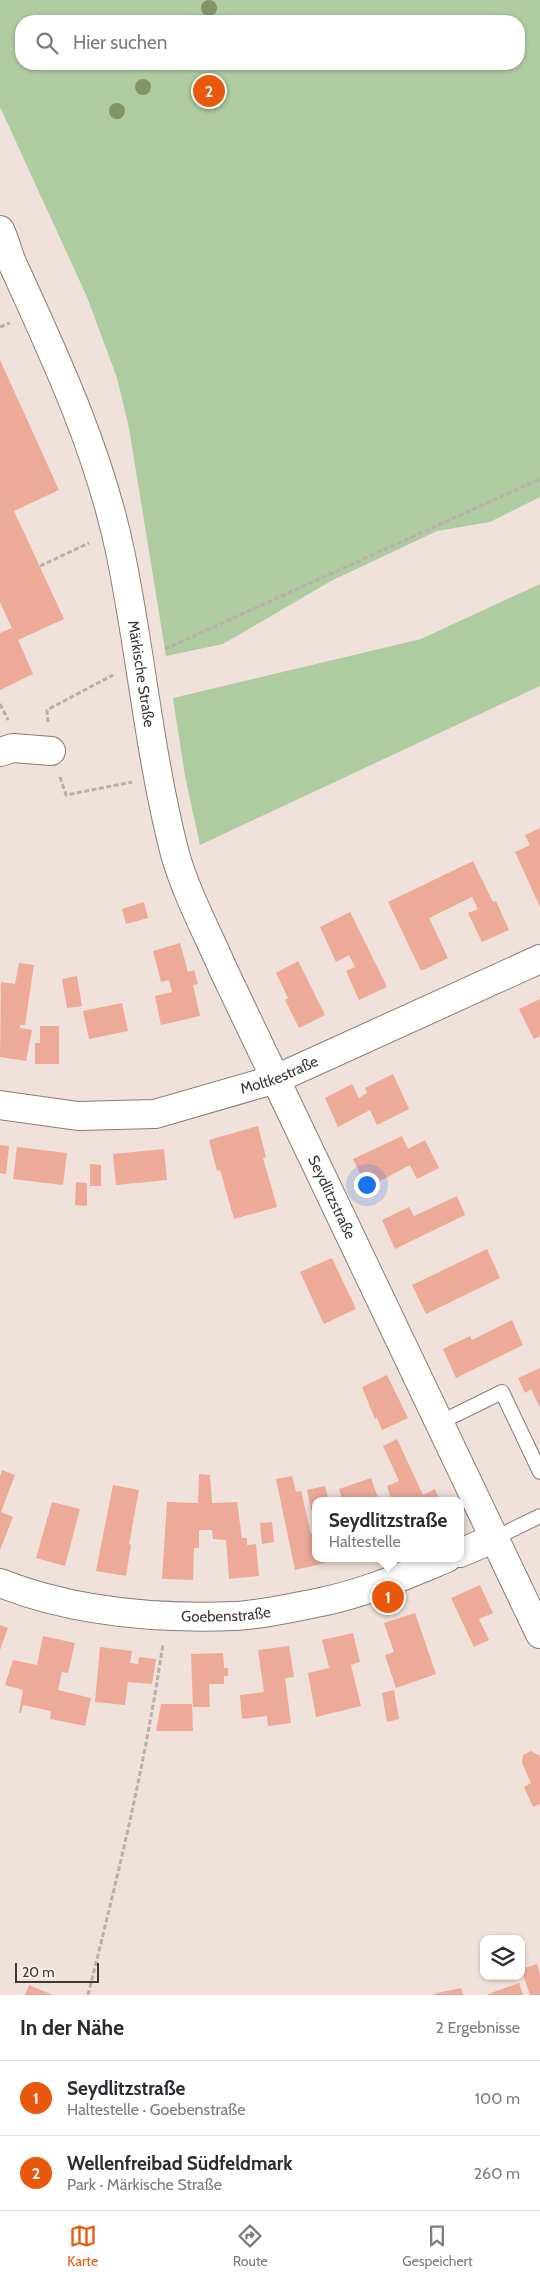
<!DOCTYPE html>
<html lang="de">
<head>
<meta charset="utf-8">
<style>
  :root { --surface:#fff; --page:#f2f2f3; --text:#2b2b33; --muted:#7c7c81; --line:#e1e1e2; --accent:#ea580c }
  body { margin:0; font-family:Cabin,sans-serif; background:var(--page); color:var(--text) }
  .controls { position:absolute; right:15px; bottom:15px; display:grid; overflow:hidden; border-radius:10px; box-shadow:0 1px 4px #0004 }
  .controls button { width:45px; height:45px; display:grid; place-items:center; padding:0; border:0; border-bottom:1px solid var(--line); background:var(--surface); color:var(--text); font:25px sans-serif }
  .scale { position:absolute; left:15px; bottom:12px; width:84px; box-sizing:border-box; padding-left:5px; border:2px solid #3d3835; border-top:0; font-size:14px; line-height:18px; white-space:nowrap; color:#3d3835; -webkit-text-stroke:4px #fdefe8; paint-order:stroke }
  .you { position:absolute; left:366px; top:1184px; width:18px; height:18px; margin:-12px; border:4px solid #fff; border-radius:50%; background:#1a73e8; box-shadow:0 0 0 8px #1a73e833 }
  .badge { display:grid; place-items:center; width:32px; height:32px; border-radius:50%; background:var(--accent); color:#fff; font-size:16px; font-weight:700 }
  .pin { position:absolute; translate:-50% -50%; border:2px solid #fff; box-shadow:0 1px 5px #0006 }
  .popup { position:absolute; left:312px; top:1497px; width:152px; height:65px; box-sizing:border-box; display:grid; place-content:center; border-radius:10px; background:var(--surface); filter:drop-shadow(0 1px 4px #0005); font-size:16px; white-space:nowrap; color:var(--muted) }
  .popup b { font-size:19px; color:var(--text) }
  .popup::after { content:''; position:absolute; left:50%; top:100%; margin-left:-10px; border:10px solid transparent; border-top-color:var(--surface) }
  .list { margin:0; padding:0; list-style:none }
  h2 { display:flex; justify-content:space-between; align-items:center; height:65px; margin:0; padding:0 20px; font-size:21px }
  h2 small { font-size:16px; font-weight:400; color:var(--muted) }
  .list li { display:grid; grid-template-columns:32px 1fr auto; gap:15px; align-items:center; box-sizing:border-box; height:75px; padding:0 20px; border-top:1px solid var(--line) }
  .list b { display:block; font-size:19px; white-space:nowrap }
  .list p { margin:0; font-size:16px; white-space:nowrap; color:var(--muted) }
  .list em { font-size:16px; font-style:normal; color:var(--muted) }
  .icon { flex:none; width:28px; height:28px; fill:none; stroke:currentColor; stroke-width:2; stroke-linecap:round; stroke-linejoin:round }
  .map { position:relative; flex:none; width:540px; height:1995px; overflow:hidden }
  .search { position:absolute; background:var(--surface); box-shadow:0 1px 4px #0004; left:15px; right:15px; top:15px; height:55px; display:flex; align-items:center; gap:12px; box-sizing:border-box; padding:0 18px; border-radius:20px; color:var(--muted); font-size:19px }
  .sheet { height:215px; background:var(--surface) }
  nav { display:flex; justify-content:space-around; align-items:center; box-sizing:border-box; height:70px; border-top:1px solid var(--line); background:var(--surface); font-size:14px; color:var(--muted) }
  nav a { display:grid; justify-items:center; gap:2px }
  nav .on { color:var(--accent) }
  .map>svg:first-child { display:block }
  .green { fill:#afcba2; fill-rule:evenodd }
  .building { fill:#edaa99 }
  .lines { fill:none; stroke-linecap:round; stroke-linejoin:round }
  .service-casing { stroke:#897d77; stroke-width:16 }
  .minor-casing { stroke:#897d77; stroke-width:30 }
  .path { stroke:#baafa9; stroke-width:3; stroke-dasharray:5 2.5; stroke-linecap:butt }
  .service { stroke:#fff; stroke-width:14 }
  .minor { stroke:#fff; stroke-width:28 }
  .tree { fill:#819466 }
  .labels { text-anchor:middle; stroke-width:4; stroke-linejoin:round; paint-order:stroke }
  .street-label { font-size:15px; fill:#3d3835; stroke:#fdefe8 }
</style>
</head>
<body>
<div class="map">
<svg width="540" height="1995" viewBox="0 0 540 1995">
  <rect width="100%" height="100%" fill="#f0e2db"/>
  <g class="green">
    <path d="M0 0H540V497L490 522 437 531 331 581 223 644 166 656 129 428 117 378 87 297 0 107ZM519 21V64H21V21Z"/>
    <polygon points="540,584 540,686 200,845 185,776 173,698 421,639"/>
  </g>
  <g class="building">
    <polygon points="0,360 59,490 14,511 64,619 18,640 33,674 0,690 0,633 12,628 0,602"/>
    <polygon points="540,828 540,907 515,852 530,845 525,835"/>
    <polygon points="473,861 493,902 496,901 509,930 482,942 468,913 478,909 472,897 429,918 448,958 421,971 388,902"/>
    <polygon points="144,902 148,918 126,924 122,909"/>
    <polygon points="350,912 387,987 359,1000 346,971 355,967 349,955 336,962 320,927"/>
    <polygon points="180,943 188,972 194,970 198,984 193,985 200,1016 161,1025 155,996 172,992 169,980 161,982 153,951"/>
    <polygon points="298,961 325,1015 299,1028 285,1000 288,998 276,973"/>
    <polygon points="19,963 34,965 25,1025 20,1025 20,1028 32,1030 26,1061 0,1057 1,982 15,984"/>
    <polygon points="77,976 82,1006 67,1008 62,979"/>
    <polygon points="540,999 540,1036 534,1039 519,1009"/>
    <polygon points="122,1003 128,1031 89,1039 83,1011"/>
    <polygon points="40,1026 59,1026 59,1064 35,1064 35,1043 40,1043"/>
    <polygon points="393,1074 409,1109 377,1125 370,1110 338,1127 325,1098 352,1084 359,1098 367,1093 365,1088"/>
    <polygon points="258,1126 266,1157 263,1158 277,1207 234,1219 220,1170 217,1171 209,1140"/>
    <polygon points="402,1136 408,1149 425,1140 439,1168 417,1179 410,1165 367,1188 353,1159"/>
    <polygon points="0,1145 9,1146 6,1174 0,1173"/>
    <polygon points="17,1147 67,1153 63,1185 13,1179"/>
    <polygon points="164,1149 167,1180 116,1185 113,1154"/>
    <polygon points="90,1164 101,1165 101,1186 90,1186"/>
    <polygon points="76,1182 87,1183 87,1206 75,1205"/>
    <polygon points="457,1196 465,1215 395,1249 382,1220 409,1207 414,1216"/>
    <polygon points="487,1249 500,1278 426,1314 412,1285"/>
    <polygon points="332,1258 356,1309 324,1324 300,1272"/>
    <polygon points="512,1320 523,1345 456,1378 443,1349 470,1336 472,1340"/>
    <polygon points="540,1368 540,1408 531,1389 525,1393 518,1378"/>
    <polygon points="387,1375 408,1418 382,1430 377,1418 375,1419 362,1387"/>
    <polygon points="397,1439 423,1495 435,1489 440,1501 392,1501 387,1486 399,1481 383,1446"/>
    <polygon points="2,1470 15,1475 1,1512 13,1517 0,1550 0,1476"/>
    <polygon points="199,1474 210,1475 212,1503 237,1502 242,1538 247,1538 247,1545 256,1544 259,1576 229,1579 226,1540 213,1539 212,1530 199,1530 199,1548 194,1548 193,1580 162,1579 167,1502 198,1503"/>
    <polygon points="292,1476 296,1492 301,1491 311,1534 316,1533 316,1558 324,1558 325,1563 295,1570 276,1479"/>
    <polygon points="371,1478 379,1501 343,1501 339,1489"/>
    <polygon points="113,1485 139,1490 129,1544 131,1545 126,1576 96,1571"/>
    <polygon points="325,1486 329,1501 316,1501 316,1510 311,1510 307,1490"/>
    <polygon points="52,1502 80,1509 65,1566 36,1558"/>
    <polygon points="272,1522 274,1542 262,1544 260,1523"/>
    <polygon points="480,1585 493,1613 479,1619 489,1640 474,1647 451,1598"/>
    <polygon points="415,1613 436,1674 396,1688 385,1655 394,1652 384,1623"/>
    <polygon points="0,1625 8,1628 0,1650"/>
    <polygon points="353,1633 360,1662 351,1665 361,1706 316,1717 308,1673 329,1668 322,1640"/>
    <polygon points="43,1636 75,1643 68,1673 62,1672 58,1690 91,1698 85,1726 50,1719 51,1711 23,1705 21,1713 19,1713 23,1690 5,1685 13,1660 37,1665"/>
    <polygon points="289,1646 294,1677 285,1678 291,1723 268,1726 267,1716 242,1719 240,1695 264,1692 258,1650"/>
    <polygon points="100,1647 132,1651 130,1663 138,1664 139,1657 156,1659 152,1684 128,1682 125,1705 95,1702"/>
    <polygon points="223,1653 224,1668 228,1668 228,1676 224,1676 224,1684 209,1684 210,1707 193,1707 191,1654"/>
    <polygon points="394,1690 399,1719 387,1722 382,1693"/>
    <polygon points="161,1704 192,1704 193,1731 156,1731"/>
    <polygon points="531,1751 540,1756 540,1804 533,1807 524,1787 531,1783 522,1763 523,1755"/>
    <polygon points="537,1964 540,1975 540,1995 530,1995 521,1969"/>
    <polygon points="519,1983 523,1995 488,1995 488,1994"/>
    <polygon points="29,1985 53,1995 25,1995"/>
    <polygon points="461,1988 463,1995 433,1995 433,1994"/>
  </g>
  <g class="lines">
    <g class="service-casing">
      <g id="service">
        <polyline points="439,1423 502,1392 540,1472"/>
        <polyline points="493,1539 540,1516"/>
      </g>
    </g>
    <g class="minor-casing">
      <g id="minor">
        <path id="s1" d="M0 230C6 242 8 255 14 267 56 359 99 451 120 551 141 651 149 754 175 854 186 893 207 932 223 969L540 1634"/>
        <polyline points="0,752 13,748 51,751"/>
        <path id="s2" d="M0 1105 78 1116 155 1114 276 1079 540 959"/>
        <polyline points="460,1553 493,1539"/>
        <path id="s3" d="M0 1583C73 1612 157 1619 235 1616 262 1615 295 1607 321 1602 365 1593 406 1575 447 1558"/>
      </g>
    </g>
    <g class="path">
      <polyline points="0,327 10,323"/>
      <polyline points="40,566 89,543"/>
      <polyline points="165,649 540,479"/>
      <polyline points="0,704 8,720"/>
      <polyline points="48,722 47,710 113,675"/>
      <polyline points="60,777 66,795 132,782"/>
      <path d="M88 1995C117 1879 146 1762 163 1643"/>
    </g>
    <use href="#service" class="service"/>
    <use href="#minor" class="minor"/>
  </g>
  <g class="tree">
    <circle cx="209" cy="8" r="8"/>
    <circle cx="143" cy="87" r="8"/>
    <circle cx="117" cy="111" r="8"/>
  </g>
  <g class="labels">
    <g class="street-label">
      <text dy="5" stroke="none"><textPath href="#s1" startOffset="468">Märkische Straße</textPath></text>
      <text dy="5" stroke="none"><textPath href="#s2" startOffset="286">Moltkestraße</textPath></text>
      <text dy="5" stroke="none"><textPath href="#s1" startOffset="1029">Seydlitzstraße</textPath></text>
      <text dy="5" stroke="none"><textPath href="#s3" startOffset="230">Goebenstraße</textPath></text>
    </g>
  </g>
</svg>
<div class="controls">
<button><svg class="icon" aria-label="layers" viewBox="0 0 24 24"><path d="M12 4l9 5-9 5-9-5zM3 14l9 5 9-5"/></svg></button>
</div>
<div class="scale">20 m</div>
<div class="you"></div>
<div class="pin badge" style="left:388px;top:1597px">1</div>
<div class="popup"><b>Seydlitzstraße</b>Haltestelle</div>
<div class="pin badge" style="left:209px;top:91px">2</div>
<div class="search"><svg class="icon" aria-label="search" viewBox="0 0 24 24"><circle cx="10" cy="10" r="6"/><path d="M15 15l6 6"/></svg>Hier suchen</div>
</div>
<section class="sheet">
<h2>In der Nähe<small>2 Ergebnisse</small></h2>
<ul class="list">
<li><span class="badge">1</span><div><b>Seydlitzstraße</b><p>Haltestelle · Goebenstraße</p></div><em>100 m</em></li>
<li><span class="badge">2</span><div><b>Wellenfreibad Südfeldmark</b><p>Park · Märkische Straße</p></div><em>260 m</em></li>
</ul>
</section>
<nav>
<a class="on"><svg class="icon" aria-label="map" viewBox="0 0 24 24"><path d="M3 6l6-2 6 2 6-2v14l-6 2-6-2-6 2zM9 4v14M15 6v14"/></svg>Karte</a>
<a><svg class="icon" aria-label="directions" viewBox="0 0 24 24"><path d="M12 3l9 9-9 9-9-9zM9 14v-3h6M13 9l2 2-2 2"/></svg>Route</a>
<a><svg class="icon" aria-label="saved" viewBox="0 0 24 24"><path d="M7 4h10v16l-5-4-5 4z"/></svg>Gespeichert</a>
</nav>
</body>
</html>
